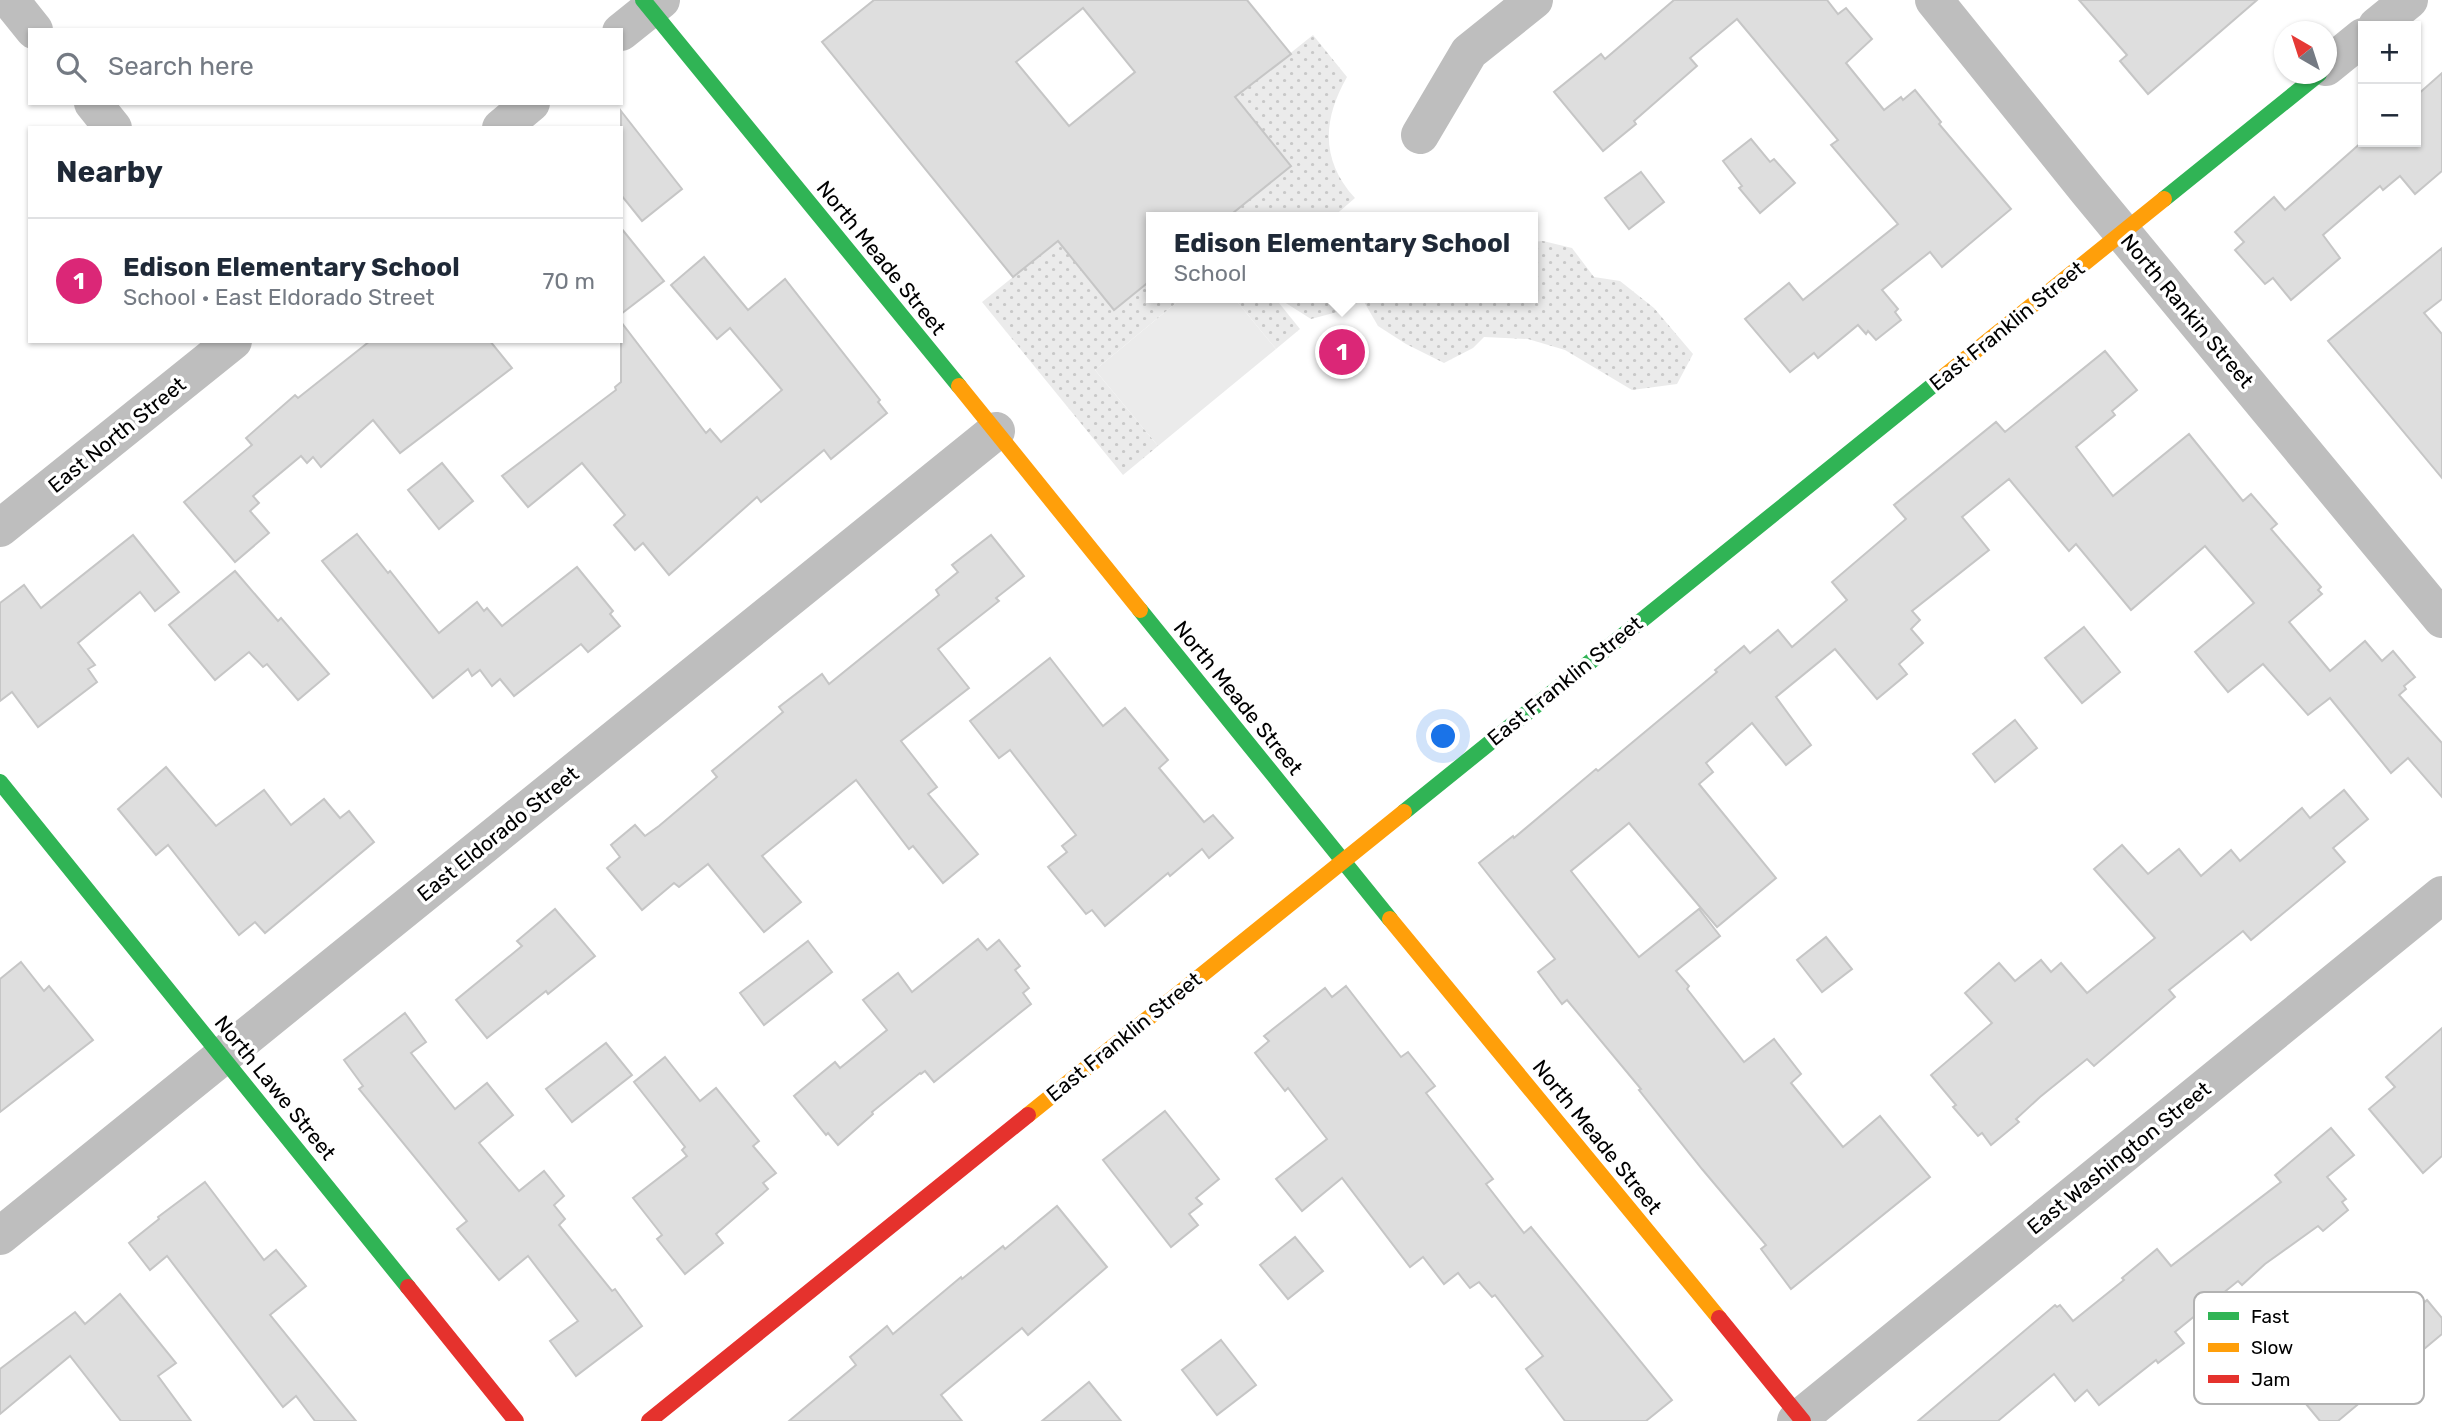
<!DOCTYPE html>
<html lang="en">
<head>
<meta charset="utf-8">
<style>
  :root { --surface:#fff; --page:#f2f2f3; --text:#1f2937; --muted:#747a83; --line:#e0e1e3; --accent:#db2777 }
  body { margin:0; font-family:Rubik,sans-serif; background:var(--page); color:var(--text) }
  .controls { position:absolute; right:21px; top:21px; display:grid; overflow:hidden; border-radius:0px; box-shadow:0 2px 5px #0004 }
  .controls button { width:63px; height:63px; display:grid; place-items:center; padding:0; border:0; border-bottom:2px solid var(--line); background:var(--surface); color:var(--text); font:35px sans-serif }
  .compass { position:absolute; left:2274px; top:21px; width:63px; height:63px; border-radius:50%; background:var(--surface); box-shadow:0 2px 5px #0004; rotate:321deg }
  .you { position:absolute; left:1444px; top:737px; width:24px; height:24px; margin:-18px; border:5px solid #fff; border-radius:50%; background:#1a73e8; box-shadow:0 0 0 10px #1a73e833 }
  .badge { display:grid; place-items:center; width:46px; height:46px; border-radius:50%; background:var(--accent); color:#fff; font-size:23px; font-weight:700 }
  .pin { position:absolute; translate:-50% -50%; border:4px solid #fff; box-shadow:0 2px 7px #0006 }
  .popup { position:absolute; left:1146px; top:212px; width:392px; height:91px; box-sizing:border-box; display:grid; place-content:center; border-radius:0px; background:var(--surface); filter:drop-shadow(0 2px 5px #0005); font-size:23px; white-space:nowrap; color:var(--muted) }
  .popup b { font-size:26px; color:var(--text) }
  .popup::after { content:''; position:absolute; left:50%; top:100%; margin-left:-14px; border:14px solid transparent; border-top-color:var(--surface) }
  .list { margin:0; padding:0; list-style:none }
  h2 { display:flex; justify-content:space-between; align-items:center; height:91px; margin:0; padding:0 28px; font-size:30px }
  h2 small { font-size:23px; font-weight:400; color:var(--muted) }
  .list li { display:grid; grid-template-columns:46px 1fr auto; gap:21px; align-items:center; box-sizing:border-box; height:126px; padding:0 28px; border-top:2px solid var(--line) }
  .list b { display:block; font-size:26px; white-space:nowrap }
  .list p { margin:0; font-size:23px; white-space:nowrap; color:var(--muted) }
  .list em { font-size:23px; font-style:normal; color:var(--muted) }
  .icon { flex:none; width:38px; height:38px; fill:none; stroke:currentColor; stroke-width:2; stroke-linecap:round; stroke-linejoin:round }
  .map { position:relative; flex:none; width:2442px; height:1421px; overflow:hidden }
  .search { position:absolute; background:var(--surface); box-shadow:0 2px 5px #0004; left:28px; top:28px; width:595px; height:77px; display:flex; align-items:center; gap:18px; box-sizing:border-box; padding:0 24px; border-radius:0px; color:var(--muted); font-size:26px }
  .panel { position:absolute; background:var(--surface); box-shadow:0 2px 5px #0004; left:28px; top:126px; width:595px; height:217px; border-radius:0px }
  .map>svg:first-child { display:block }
  .green { fill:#ebebeb }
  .park { fill:url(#park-dots) }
  .building { fill:#dedede; stroke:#c6c6c6; stroke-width:2; fill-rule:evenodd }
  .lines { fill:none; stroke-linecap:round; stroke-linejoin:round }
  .street { stroke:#bebebe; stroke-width:38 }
  .fast { stroke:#30b455; stroke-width:16 }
  .slow { stroke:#ff9f0a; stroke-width:16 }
  .jam { stroke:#e5322d; stroke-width:16 }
  .labels { text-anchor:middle; stroke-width:7; stroke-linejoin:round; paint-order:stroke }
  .street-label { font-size:21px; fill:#000; stroke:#fff }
  .key { fill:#fff; stroke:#b2b2b2; stroke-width:2 }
  .key-label { font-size:19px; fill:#000 }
</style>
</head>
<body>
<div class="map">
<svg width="2442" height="1421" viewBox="0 0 2442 1421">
  <defs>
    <pattern id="park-dots" width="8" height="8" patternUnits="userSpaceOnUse" patternTransform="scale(1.75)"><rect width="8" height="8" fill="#ebebeb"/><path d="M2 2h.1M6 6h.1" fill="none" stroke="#c8c8c8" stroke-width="1.8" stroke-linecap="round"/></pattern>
  </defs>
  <rect width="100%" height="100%" fill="#fff"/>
  <polygon class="green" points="1182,298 1234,298 1276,349 1158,446 1095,370"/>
  <g class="park">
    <path d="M1313 35 1347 77C1323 119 1320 160 1355 198L1333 217H1228L1291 166 1254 121 1221 109Z"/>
    <polygon points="1058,241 1114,310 1151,280 1151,298 1182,298 1095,370 1158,446 1123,475 982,302"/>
    <polygon points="1543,241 1572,248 1594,277 1620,281 1654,308 1693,354 1677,384 1632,390 1565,350 1528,339 1484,337 1473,348 1444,363 1406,344 1378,326 1363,300 1341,311 1311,319 1278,298 1533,298 1533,242"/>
    <polygon points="1234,298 1275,298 1300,329 1276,349"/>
  </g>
  <g class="building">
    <path d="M874 0H1247L1291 54 1235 97 1291 166 1228 217H1151V280L1114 310 1058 241 1013 277 822 42ZM1083 8 1135 72 1069 126 1016 62Z"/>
    <polygon points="1674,0 1827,0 1838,14 1846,8 1872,39 1846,63 1884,110 1901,97 1903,100 1915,90 1941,122 1939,124 2011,209 1942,267 1930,252 1882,290 1898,309 1895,312 1901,320 1876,340 1868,331 1866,334 1858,325 1818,358 1814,353 1790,372 1745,319 1789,283 1803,300 1898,224 1831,145 1838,140 1737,19 1690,58 1697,66 1634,121 1636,124 1603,151 1554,92 1601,54 1605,59"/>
    <polygon points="2079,0 2257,0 2148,94 2120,61 2127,55"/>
    <polygon points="2442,73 2442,171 2415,194 2400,176 2383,190 2380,186 2323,235 2340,258 2291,300 2273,278 2265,284 2235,250 2244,242 2235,232 2274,197 2285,210 2363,141 2416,142 2416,96"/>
    <polygon points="621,111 682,189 642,221 621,195"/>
    <polygon points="1751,139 1770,162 1774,159 1795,183 1760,213 1739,188 1742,186 1723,161"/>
    <polygon points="1641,172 1664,202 1629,229 1605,198"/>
    <polygon points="621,228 664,281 621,314"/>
    <polygon points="2442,248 2442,299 2424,313 2442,334 2442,478 2328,341"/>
    <polygon points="704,257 748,310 785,279 880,400 878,402 887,413 831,459 824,450 761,502 757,497 669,575 643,543 635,550 614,525 625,515 582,463 528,507 502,476 616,390 615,387 621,382 621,322 706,433 710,429 721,442 782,390 730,328 717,339 671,285"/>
    <polygon points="370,341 490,341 512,368 400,453 373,420 321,467 313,457 307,463 301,456 253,496 259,503 250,511 269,533 235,562 184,502 252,445 246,438 295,395 298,398"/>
    <polygon points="2105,351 2137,390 2112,411 2115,415 2076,447 2113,496 2189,434 2243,501 2251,494 2277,524 2271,529 2321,587 2318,590 2322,594 2289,622 2330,671 2365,641 2382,661 2393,651 2415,677 2404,686 2406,689 2399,695 2442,743 2442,797 2408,758 2391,773 2330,698 2308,715 2263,664 2228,692 2195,652 2254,603 2205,546 2131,610 2076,544 2069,551 2009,479 1962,517 1989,550 1912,611 1920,620 1911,629 1923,643 1899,664 1907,674 1877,699 1835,649 1776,697 1811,745 1786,765 1752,723 1706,763 1713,772 1699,784 1776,878 1717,927 1629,823 1571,871 1639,957 1699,909 1720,936 1676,971 1689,986 1687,989 1744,1062 1774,1039 1801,1074 1791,1083 1843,1147 1880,1116 1930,1177 1791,1289 1761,1249 1766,1245 1702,1169 1639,1090 1641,1089 1567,1000 1562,1004 1538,972 1555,959 1479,863 1513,836 1514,838 1596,769 1598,771 1717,672 1715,670 1744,646 1750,653 1778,630 1792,647 1847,600 1832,582 1906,519 1894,505 1996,422 2005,432"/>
    <polygon points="442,463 473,501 439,529 408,490"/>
    <polygon points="357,534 388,573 390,571 439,633 477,602 484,611 487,608 502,626 577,567 613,611 610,614 620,626 588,652 581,644 514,696 500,679 492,686 480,670 472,676 468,669 433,698 322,561"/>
    <polygon points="133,535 179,592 155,611 140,592 78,643 95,665 88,669 97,682 38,727 12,692 0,701 0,603 24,585 41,608"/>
    <polygon points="991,535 1024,576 996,598 999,601 938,649 969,688 901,741 937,787 928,794 978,854 943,883 913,846 909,849 856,780 762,856 801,902 764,932 708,864 679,887 674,883 642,910 607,868 620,857 611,845 635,825 645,836 659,826 717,777 712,771 783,712 779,707 822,674 829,684 939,595 936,590 958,572 952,565"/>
    <polygon points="235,571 278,621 281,618 329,674 298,700 267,664 263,667 249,652 215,680 169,625"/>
    <polygon points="2084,627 2120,672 2082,703 2045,658"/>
    <polygon points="1050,658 1103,726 1125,708 1168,760 1159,768 1204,822 1213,815 1233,838 1209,858 1202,849 1170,876 1168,873 1105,926 1092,910 1086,914 1048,867 1067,852 1062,846 1076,835 1010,750 999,758 970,721"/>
    <polygon points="2015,720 2037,748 1995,782 1973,754"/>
    <polygon points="166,767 216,826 264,790 291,825 324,799 340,818 349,811 374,842 265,933 255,922 239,935 168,845 156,855 118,809"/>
    <polygon points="2344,790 2368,819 2333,848 2345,862 2251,940 2243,931 2169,990 2175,997 2094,1066 2087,1059 2040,1097 2016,1119 2019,1122 1991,1145 1982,1133 1978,1136 1953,1107 1956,1105 1931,1075 1992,1023 1965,993 1999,963 2015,981 2041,960 2051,972 2061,963 2087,993 2155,938 2094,869 2122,845 2148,874 2179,849 2201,876 2231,850 2240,861 2302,808 2310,818"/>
    <polygon points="555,909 595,956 548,994 546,991 487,1038 456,1000 522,946 517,941"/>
    <polygon points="1826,937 1852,969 1822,992 1797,960"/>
    <polygon points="978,939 987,950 999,940 1020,966 1015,970 1029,988 1023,993 1031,1004 934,1082 925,1071 921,1074 920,1073 872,1112 873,1114 838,1145 828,1133 826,1135 794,1096 835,1062 840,1068 887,1030 863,1000 898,973 912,992"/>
    <polygon points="808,941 832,972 764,1025 740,993"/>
    <polygon points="21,962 44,991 49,986 93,1040 0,1112 0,979"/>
    <polygon points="1346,986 1401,1057 1408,1052 1435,1086 1426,1093 1493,1179 1486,1184 1524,1233 1531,1227 1672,1400 1646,1421 1565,1421 1526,1369 1543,1356 1495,1295 1492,1297 1479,1282 1470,1288 1458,1273 1444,1284 1423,1257 1410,1267 1342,1178 1302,1211 1276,1179 1327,1139 1288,1088 1285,1091 1255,1053 1269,1041 1264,1036 1325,988 1332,997"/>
    <polygon points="405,1013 426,1042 411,1053 455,1109 487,1083 513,1115 479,1143 519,1191 544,1171 564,1196 554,1205 565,1219 559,1225 612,1291 615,1289 642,1326 576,1376 550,1341 578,1321 528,1256 499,1280 457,1229 467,1221 359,1089 363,1086 344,1060"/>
    <polygon points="2442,1028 2442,1156 2423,1173 2369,1109 2395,1087 2386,1077"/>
    <polygon points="606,1043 632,1075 572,1122 546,1089"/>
    <polygon points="665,1057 700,1101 716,1088 759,1141 753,1146 776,1173 763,1183 768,1189 716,1234 723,1243 685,1274 657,1239 662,1235 633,1198 687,1156 682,1150 685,1147 634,1082"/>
    <polygon points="1165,1111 1219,1179 1196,1198 1202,1204 1189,1214 1198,1225 1171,1247 1103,1160"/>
    <polygon points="2331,1128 2354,1155 2327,1177 2346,1199 2342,1202 2348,1210 2323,1231 2318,1226 2265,1264 2242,1285 2238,1281 2175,1332 2184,1343 2158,1363 2156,1360 2099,1405 2087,1390 2075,1401 2054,1374 1998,1421 1918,1421 2055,1305 2057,1307 2060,1305 2073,1321 2124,1280 2122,1278 2157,1249 2171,1266 2281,1182 2275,1175"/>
    <polygon points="205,1182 264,1260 276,1250 306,1286 270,1315 356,1421 315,1421 296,1396 283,1407 167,1256 150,1270 129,1243 159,1219 158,1217"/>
    <polygon points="1057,1206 1107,1267 1028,1335 1022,1328 941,1395 962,1421 789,1421 856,1365 850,1357 887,1326 893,1334 961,1277 962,1279 1003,1246 1005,1249"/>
    <polygon points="1295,1237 1323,1271 1288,1299 1260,1265"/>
    <polygon points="120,1294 176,1363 158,1376 191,1421 121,1421 70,1356 0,1414 0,1369 75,1312 85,1324"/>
    <polygon points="2427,1300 2442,1318 2442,1334 2338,1421 2320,1421 2306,1404 2334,1379 2328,1372 2373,1334 2376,1337 2414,1305 2417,1309"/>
    <polygon points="1221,1340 1256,1385 1217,1415 1182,1370"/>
    <polygon points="1089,1382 1121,1421 1042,1421"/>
  </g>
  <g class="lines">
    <g class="street">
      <polyline points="10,0 34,30"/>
      <polyline points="1934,0 2088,191 2442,619"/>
      <polyline points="2377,26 2409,0"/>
      <polyline points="621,32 661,0"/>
      <polyline points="2326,67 2363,37"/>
      <polyline points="93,103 113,128"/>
      <polyline points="501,128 531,103"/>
      <polyline points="1420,135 1469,52 1534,0"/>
      <polyline points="0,528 233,341"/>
      <polyline points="0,1236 996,431"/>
      <polyline points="1796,1421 2442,895"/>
    </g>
    <g class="fast">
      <polyline points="643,0 959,386"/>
      <polyline points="2164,199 2319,74"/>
      <polyline points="1140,610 1390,919"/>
      <polyline points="0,782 408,1287"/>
      <polyline points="1404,812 1937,382"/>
    </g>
    <g class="slow">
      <polyline points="1937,382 2164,199"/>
      <polyline points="959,386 1140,610"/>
      <polyline points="1390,919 1719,1318"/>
      <polyline points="1028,1115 1404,812"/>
    </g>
    <g class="jam">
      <polyline points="408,1287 516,1421"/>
      <polyline points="1719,1318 1803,1421"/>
      <polyline points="649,1421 1028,1115"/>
    </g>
  </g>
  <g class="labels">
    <g class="street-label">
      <text transform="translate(881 258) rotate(51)" y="7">North Meade Street</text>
      <text transform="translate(2187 311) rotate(50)" y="7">North Rankin Street</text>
      <text transform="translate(2007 326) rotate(-39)" y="7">East Franklin Street</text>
      <text transform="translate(117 435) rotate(-39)" y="7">East North Street</text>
      <text transform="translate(1565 681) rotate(-39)" y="7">East Franklin Street</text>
      <text transform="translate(1238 698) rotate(51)" y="7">North Meade Street</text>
      <text transform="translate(498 834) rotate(-39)" y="7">East Eldorado Street</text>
      <text transform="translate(1124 1037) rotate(-39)" y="7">East Franklin Street</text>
      <text transform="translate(275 1088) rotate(51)" y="7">North Lawe Street</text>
      <text transform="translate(1597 1137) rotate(51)" y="7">North Meade Street</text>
      <text transform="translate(2119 1158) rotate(-39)" y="7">East Washington Street</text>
    </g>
  </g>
  <rect x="2194" y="1292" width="230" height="112" rx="10" class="key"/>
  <rect x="2208" y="1312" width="31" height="8" fill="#30b455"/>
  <rect x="2208" y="1343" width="31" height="9" fill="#ff9f0a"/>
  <rect x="2208" y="1375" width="31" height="8" fill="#e5322d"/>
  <g class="key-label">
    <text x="2251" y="1323">Fast</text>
    <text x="2251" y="1354">Slow</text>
    <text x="2251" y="1386">Jam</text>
  </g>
</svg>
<div class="controls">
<button>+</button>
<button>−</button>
</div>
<svg class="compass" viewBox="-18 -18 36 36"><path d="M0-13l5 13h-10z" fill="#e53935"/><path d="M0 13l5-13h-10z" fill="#747a83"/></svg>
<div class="you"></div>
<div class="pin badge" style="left:1342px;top:352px">1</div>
<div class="popup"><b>Edison Elementary School</b>School</div>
<div class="search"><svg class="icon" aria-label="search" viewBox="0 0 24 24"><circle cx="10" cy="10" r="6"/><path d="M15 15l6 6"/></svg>Search here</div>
<section class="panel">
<h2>Nearby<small></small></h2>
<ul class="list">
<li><span class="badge">1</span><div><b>Edison Elementary School</b><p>School · East Eldorado Street</p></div><em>70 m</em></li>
</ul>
</section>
</div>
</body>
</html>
